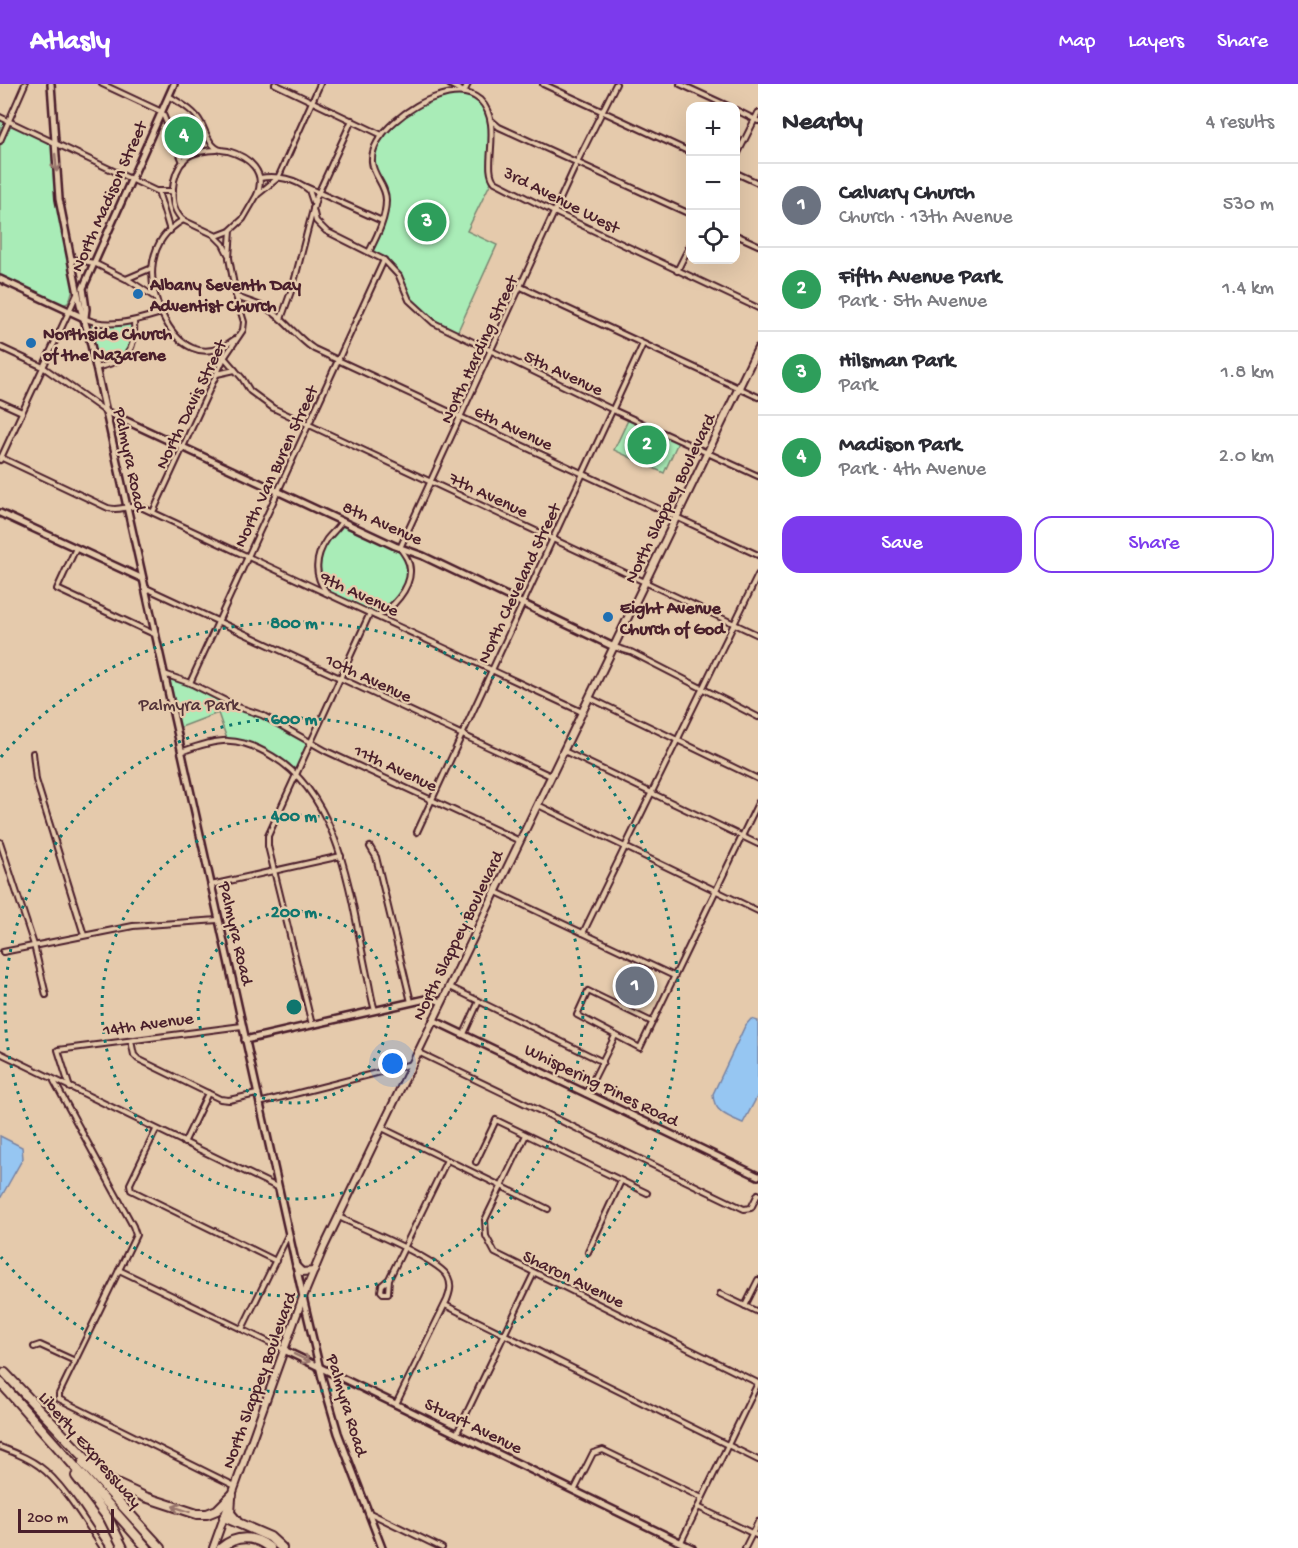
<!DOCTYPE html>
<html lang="en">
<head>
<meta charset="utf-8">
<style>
  :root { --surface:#fff; --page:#f2f2f3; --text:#2b2b33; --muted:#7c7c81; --line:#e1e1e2; --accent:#7c3aed }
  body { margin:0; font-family:"Gochi Hand",sans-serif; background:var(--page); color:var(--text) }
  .controls { position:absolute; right:18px; top:18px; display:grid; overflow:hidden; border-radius:12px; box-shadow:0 6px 24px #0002 }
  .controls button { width:54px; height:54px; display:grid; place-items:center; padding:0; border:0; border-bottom:2px solid var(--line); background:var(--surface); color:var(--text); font:30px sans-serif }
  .scale { position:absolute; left:18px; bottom:15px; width:96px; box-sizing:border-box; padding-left:6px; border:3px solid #4a1f2b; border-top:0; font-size:16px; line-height:21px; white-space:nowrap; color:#4a1f2b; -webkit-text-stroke:4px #e5caac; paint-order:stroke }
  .you { position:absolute; left:393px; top:980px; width:21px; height:21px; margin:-15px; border:4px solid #fff; border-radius:50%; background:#1a73e8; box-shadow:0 0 0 9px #1a73e833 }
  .badge { display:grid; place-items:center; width:39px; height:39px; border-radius:50%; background:var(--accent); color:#fff; font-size:20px; font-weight:700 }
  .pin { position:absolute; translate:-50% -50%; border:3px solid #fff; box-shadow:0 2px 6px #0006 }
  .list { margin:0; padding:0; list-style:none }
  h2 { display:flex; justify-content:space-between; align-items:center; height:78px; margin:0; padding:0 24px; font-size:26px }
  h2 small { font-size:20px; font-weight:400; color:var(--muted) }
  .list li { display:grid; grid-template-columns:39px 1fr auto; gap:18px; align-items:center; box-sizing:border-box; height:84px; padding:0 24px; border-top:2px solid var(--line) }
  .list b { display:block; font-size:22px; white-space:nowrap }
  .list p { margin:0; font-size:20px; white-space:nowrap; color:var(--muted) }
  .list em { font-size:20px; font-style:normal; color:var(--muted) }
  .actions { display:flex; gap:12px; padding:18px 24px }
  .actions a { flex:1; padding:14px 0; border:2px solid var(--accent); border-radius:18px; text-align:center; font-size:21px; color:var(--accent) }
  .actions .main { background:var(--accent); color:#fff }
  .icon { flex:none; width:33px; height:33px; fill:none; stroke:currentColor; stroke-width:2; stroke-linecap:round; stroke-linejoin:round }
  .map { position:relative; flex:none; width:758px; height:1464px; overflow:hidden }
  header { display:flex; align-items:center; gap:36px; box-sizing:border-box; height:84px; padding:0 30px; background:var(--accent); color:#fff }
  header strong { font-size:28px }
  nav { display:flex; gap:33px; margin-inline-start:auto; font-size:21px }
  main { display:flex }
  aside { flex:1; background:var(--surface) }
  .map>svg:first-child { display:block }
  .green { fill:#a9ecb7; stroke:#7a8671; stroke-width:1.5 }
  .water { fill:#96c6f2; stroke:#7883a2; stroke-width:1.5 }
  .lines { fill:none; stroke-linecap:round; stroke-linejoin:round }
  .street-casing { stroke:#4a1f2b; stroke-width:8 }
  .secondary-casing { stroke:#4a1f2b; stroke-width:10 }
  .primary-casing { stroke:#4a1f2b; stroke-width:10 }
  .highway-casing { stroke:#4a1f2b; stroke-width:12 }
  .street { stroke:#e5caac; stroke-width:4 }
  .secondary { stroke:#e5caac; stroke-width:5 }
  .primary { stroke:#e5caac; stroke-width:6 }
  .highway { stroke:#e5caac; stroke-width:8 }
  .oneway { stroke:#98746c }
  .ring { fill:none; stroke:#0f766e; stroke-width:3; stroke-dasharray:3 6 }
  .poi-dot { fill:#1f6fb2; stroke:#e5caac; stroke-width:2 }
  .labels { text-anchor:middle; stroke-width:4.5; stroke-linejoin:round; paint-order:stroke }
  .street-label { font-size:18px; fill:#4a1f2b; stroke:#e5caac }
  .poi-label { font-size:18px; font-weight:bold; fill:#4a1f2b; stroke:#e5caac; text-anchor:start }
  .park-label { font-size:18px; fill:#543439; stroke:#e5caac }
  .centre { fill:#0f766e; stroke:#e5caac; stroke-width:3 }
  .ring-label { font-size:18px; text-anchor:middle; font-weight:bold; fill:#0f766e; stroke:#e5caac; stroke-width:4.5; stroke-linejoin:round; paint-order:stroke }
</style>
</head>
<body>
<header>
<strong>Atlasly</strong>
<nav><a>Map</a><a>Layers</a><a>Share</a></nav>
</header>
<main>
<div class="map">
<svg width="758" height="1464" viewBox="0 0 758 1464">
  <rect width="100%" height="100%" fill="#e5caac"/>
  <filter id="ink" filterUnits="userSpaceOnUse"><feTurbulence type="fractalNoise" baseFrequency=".0167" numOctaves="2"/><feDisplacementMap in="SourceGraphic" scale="12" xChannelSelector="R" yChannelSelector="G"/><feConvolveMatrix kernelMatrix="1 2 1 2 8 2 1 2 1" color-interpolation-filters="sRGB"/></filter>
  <g filter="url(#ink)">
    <g class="green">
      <path d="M464 8 482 19 490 35V89L492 96 467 147 497 161 457 249 435 238 410 215 403 198 383 174 370 168C376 155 388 130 386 115 384 100 370 87 373 71 378 47 414 20 437 13 445 10 455 10 464 8Z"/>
      <path d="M0 33 54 58C56 77 56 95 59 114 63 147 84 188 68 219L63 221 0 191Z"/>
      <path d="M85 235 94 239 133 237C135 271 125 274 96 284Z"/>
      <polygon points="629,334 679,356 664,389 614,366"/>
      <polygon points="342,437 400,464 410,485 406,501 393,520 376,531 328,509 321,501 316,481 327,456"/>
      <path d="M163 591C215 606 263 632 309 659L297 689C277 672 253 655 227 655L218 629 176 645Z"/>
    </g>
    <g class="water">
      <path d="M751 935 758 937V1011L743 1039C729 1033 713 1028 713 1010L745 942Z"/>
      <polygon points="0,1052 22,1063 23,1074 0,1115"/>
    </g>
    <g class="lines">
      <g class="street-casing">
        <g id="street">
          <polyline points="102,0 162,28 183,78"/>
          <polyline points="275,0 382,51"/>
          <polyline points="449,0 464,8 468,0"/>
          <polyline points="543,0 690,68"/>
          <polyline points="680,0 728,22"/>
          <path d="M169 12C180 19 195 27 201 39 206 48 207 56 215 63 219 67 223 66 228 67 249 73 267 88 257 111"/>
          <polyline points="736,26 758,37"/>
          <polyline points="0,33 156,107 173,107"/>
          <polyline points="492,37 499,43 690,130"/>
          <polyline points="0,57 25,0"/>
          <polyline points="736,73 758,29"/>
          <polyline points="736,89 758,99"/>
          <path d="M260 94C277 91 296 95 309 106L313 118"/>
          <polyline points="306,103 382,137"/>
          <polyline points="158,107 170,147"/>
          <polyline points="313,125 316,137 326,147 384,176 399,192 409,216 434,239 613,326 758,392"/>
          <path d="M183 136C167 122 171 90 185 75 192 68 207 66 217 66"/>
          <path d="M230 147 217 152 183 136C147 157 146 195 162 230 177 262 203 280 235 255"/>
          <polyline points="736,151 758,161"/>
          <polyline points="215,152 223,160 228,170"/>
          <path d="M369 168C377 152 386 135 386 116 386 101 373 92 372 78 370 50 413 20 436 13 450 8 468 5 480 16 504 40 481 84 495 98L556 129 758 224"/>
          <polyline points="72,175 94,179 126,195 152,184"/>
          <polyline points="677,187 690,161"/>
          <polyline points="127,195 153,212"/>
          <polyline points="521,203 758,313"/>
          <path d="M236 212C248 219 264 220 275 230 289 241 299 255 314 265L758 471"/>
          <path d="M84 234C107 246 138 236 161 229"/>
          <polyline points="281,235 293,202 316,114 352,36"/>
          <polyline points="0,263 43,283 105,327"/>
          <polyline points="217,265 242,294 250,307 273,324 758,551"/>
          <path d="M96 284C126 276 136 270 134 237"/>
          <polyline points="217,290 235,286"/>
          <polyline points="0,318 22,328"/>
          <path d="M0 373 108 424C121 428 130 419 143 424L582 628"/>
          <polyline points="0,376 78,208"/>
          <polyline points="153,428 224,274 243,246 244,238 236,212 229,174 231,146 243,135 257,111 278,94 320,0"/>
          <polyline points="76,464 57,505 154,550"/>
          <polyline points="144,503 551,692"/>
          <path d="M327 509C314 492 314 474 327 455 332 449 338 444 342 437"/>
          <path d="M376 532C392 526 411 504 410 486 410 478 405 471 400 464L579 74 616 0"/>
          <polyline points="614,563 631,568 758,633"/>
          <polyline points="164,590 190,599 238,623 262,631 326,667 520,757"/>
          <polyline points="190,599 384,176"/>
          <polyline points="590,614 758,695"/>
          <polyline points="564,667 758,760"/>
          <path d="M181 668C219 654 237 651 272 672 342 713 351 818 367 891 370 902 371 915 375 926"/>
          <polyline points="33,669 36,696 84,851"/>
          <polyline points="538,721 758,827"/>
          <polyline points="417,748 643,260"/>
          <polyline points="0,758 34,861 46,911"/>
          <polyline points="370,763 376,773 411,918"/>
          <polyline points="211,801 341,772"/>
          <polyline points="496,808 674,892"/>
          <polyline points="583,849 758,491"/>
          <polyline points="3,868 133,842 218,836"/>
          <polyline points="450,903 603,978"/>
          <polyline points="652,938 588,907 577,931 640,964 758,719"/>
          <polyline points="312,941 268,762 268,752 370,529"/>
          <polyline points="464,950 479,917"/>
          <polyline points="131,957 134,971 138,975 220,1015 229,1016 257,1010"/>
          <polyline points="418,968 744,1125 751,1124 758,1110"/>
          <polyline points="0,969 279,1104"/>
          <polyline points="54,997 133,1142 136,1151 59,1310 59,1315 235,1402"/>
          <polyline points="70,1004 58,966 242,942"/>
          <polyline points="586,1010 615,952"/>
          <polyline points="259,1019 412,980"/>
          <polyline points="382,1044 548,1125"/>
          <polyline points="156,1046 130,1100 131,1106 276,1177"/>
          <polyline points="526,1051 485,1136 486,1152 495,1169 758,1299"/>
          <polyline points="184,1059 208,1009"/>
          <polyline points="476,1078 496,1036 647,1109"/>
          <path d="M339 1133C360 1144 439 1175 448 1193 452 1201 450 1208 447 1216L396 1320"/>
          <polyline points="588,1168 621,1097"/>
          <polyline points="119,1186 283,1265"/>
          <polyline points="389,1195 388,1209 383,1209 381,1207 382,1201 389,1195 447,1076"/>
          <polyline points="720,1210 758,1228"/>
          <polyline points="445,1221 758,1376"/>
          <polyline points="745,1222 758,1196"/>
          <polyline points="242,1245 289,1149"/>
          <polyline points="34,1263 40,1261 75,1277"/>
          <polyline points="457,1349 534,1189"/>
          <path d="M0 1363C13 1368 27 1373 39 1382 63 1399 86 1439 103 1464"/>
          <polyline points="574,1407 593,1369 603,1366 702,1414"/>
          <polyline points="698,1423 758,1452"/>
          <polyline points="370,1429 442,1464"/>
          <polyline points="681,1458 758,1299"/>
          <polyline points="745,1464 758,1438"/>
        </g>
      </g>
      <g class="secondary-casing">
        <g id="secondary">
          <polyline points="51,0 59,115 81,225 89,252 303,1213 322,1294 338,1349 382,1464"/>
          <polyline points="0,195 84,234"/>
          <polyline points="85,233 86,225 83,204 174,0"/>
          <polyline points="105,327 395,462 423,472 614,563"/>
          <polyline points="0,429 141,494"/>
          <polyline points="433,936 758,1092"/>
          <polyline points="245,956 426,915 433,915 442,918"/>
          <polyline points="284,1266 692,1464"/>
        </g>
      </g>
      <g class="primary-casing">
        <g id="primary">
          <polyline points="296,1182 302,1188 314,1187"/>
          <polyline points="213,1464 303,1213 323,1165 758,264"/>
        </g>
      </g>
      <g class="highway-casing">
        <g id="highway">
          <polyline points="5,1289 87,1376 110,1397 145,1413 197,1430 207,1430 217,1426 232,1411"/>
          <polyline points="0,1298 147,1464"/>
          <polyline points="83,1379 161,1464"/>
          <polyline points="76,1392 108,1434 123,1464"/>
          <polyline points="231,1414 230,1429 236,1436"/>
          <polyline points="224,1433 270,1453 282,1464"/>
          <path d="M221 1464C236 1451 254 1451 270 1464"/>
        </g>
      </g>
      <use href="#street" class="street"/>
      <use href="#secondary" class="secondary"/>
      <use href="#primary" class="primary"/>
      <use href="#highway" class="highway"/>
    </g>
    <defs><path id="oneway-shaft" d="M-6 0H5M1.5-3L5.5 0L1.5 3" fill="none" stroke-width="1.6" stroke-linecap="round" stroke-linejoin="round" transform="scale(1.5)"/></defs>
    <g class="oneway">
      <use href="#oneway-shaft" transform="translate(56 79) rotate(85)"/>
      <use href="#oneway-shaft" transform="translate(302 1274) rotate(26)"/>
      <use href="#oneway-shaft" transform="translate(181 1425) rotate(-161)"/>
    </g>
  </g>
  <g class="ring">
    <circle cx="294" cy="923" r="96"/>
    <circle cx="294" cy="923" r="192"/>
    <circle cx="294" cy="923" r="289"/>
    <path d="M1 673A385 385 0 1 1 1 1173"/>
  </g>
  <g class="poi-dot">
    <circle cx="138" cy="210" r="6"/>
    <circle cx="31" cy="259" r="6"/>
    <circle cx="608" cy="533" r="6"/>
  </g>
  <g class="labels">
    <g class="street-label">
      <text transform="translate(108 112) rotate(-66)" y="6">North Madison Street</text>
      <text transform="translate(562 115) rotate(27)" y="6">3rd Avenue West</text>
      <text transform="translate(478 265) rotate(-65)" y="6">North Harding Street</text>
      <text transform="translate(564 288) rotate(25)" y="6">5th Avenue</text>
      <text transform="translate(190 320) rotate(-64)" y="6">North Davis Street</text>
      <text transform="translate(514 343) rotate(25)" y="6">6th Avenue</text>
      <text transform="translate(131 375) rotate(78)" y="6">Palmyra Road</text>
      <text transform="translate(275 382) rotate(-65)" y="6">North Van Buren Street</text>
      <text transform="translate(489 410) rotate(25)" y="6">7th Avenue</text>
      <text transform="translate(669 414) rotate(-64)" y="6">North Slappey Boulevard</text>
      <text transform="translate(383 438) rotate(24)" y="6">8th Avenue</text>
      <text transform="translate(518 499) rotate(-65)" y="6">North Cleveland Street</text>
      <text transform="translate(360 509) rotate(25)" y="6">9th Avenue</text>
      <text transform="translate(369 593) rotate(25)" y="6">10th Avenue</text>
      <text transform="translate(396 683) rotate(25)" y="6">11th Avenue</text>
      <text transform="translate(237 849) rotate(77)" y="6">Palmyra Road</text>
      <text transform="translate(457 851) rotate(-64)" y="6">North Slappey Boulevard</text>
      <text transform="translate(148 939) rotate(-8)" y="6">14th Avenue</text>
      <text transform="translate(602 1000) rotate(26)" y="6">Whispering Pines Road</text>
      <text transform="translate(574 1194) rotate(26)" y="6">Sharon Avenue</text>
      <text transform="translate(258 1296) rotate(-70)" y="6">North Slappey Boulevard</text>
      <text transform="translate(348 1321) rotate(73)" y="6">Palmyra Road</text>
      <text transform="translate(474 1341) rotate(26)" y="6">Stuart Avenue</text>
      <text transform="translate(91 1365) rotate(49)" y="6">Liberty Expressway</text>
    </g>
    <g class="poi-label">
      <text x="150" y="206">Albany Seventh Day<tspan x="150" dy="21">Adventist Church</tspan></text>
      <text x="43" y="255">Northside Church<tspan x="43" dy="21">of the Nazarene</tspan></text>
      <text x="620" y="529">Eight Avenue<tspan x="620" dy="21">Church of God</tspan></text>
    </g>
    <g class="park-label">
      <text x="189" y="626">Palmyra Park</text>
    </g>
  </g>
  <circle cx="294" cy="923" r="9" class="centre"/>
  <g class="ring-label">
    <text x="294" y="544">800 m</text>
    <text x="294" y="640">600 m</text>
    <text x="294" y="737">400 m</text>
    <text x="294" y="833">200 m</text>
  </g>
</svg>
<div class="controls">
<button>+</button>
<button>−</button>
<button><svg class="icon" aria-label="locate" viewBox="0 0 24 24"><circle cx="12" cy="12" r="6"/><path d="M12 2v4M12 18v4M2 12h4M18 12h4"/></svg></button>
</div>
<div class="scale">200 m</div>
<div class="you"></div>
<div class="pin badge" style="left:635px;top:902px;background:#6b7280">1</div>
<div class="pin badge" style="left:647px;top:361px;background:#2e9e5b">2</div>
<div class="pin badge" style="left:427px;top:138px;background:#2e9e5b">3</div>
<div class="pin badge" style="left:184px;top:52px;background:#2e9e5b">4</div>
</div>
<aside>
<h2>Nearby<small>4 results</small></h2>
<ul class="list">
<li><span class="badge" style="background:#6b7280">1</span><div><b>Calvary Church</b><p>Church · 13th Avenue</p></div><em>530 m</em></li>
<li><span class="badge" style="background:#2e9e5b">2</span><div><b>Fifth Avenue Park</b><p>Park · 5th Avenue</p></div><em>1.4 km</em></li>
<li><span class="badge" style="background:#2e9e5b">3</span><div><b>Hilsman Park</b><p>Park</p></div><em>1.8 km</em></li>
<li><span class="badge" style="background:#2e9e5b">4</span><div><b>Madison Park</b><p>Park · 4th Avenue</p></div><em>2.0 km</em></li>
</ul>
<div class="actions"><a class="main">Save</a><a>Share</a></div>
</aside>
</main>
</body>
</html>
